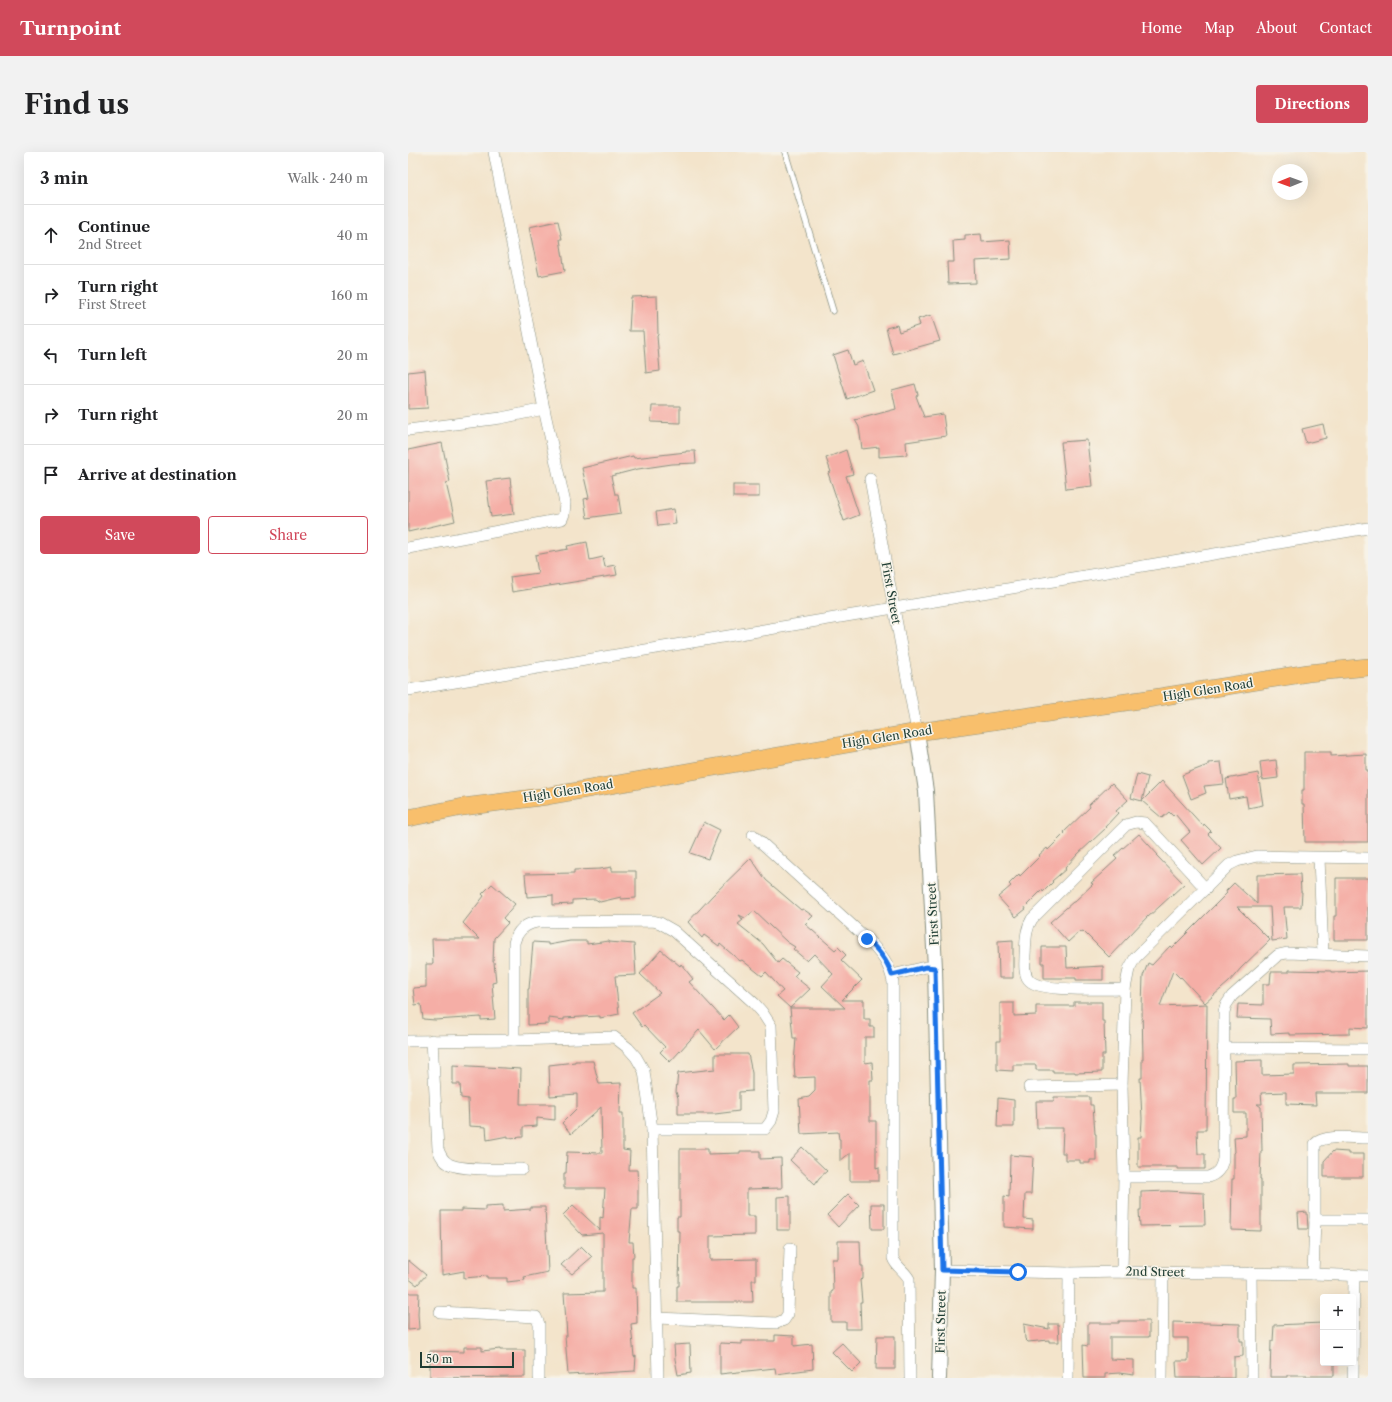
<!DOCTYPE html>
<html lang="en">
<head>
<meta charset="utf-8">
<style>
  :root { --surface:#fff; --page:#f2f2f2; --text:#202124; --muted:#757577; --line:#e0e0e0; --accent:#d1495b }
  body { margin:0; font-family:"Libre Caslon Text",serif; background:var(--page); color:var(--text) }
  .controls { position:absolute; right:12px; bottom:12px; display:grid; overflow:hidden; border-radius:4px; box-shadow:0 4px 16px #0002 }
  .controls button { width:36px; height:36px; display:grid; place-items:center; padding:0; border:0; border-bottom:1px solid var(--line); background:var(--surface); color:var(--text); font:20px sans-serif }
  .compass { position:absolute; left:864px; top:12px; width:36px; height:36px; border-radius:50%; background:var(--surface); box-shadow:0 4px 16px #0002; rotate:269deg }
  .scale { position:absolute; left:12px; bottom:10px; width:94px; box-sizing:border-box; padding-left:4px; border:2px solid #1f3d34; border-top:0; font-size:11px; line-height:14px; white-space:nowrap; color:#1f3d34; -webkit-text-stroke:3px #f7f3e8; paint-order:stroke }
  .stop { position:absolute; width:12px; height:12px; margin:-9px; border:3px solid #1a73e8; border-radius:50%; background:#fff }
  .stop.end { background:#1a73e8; border-color:#fff; box-shadow:0 1px 4px #0008 }
  .list { margin:0; padding:0; list-style:none }
  h2 { display:flex; justify-content:space-between; align-items:center; height:52px; margin:0; padding:0 16px; font-size:17px }
  h2 small { font-size:13px; font-weight:400; color:var(--muted) }
  .list li { display:grid; grid-template-columns:26px 1fr auto; gap:12px; align-items:center; box-sizing:border-box; height:60px; padding:0 16px; border-top:1px solid var(--line) }
  .list b { display:block; font-size:15px; white-space:nowrap }
  .list p { margin:0; font-size:13px; white-space:nowrap; color:var(--muted) }
  .list em { font-size:13px; font-style:normal; color:var(--muted) }
  .actions { display:flex; gap:8px; padding:12px 16px }
  .actions a { flex:1; padding:9px 0; border:1px solid var(--accent); border-radius:4px; text-align:center; font-size:14px; color:var(--accent) }
  .actions .main { background:var(--accent); color:#fff }
  .icon { flex:none; width:22px; height:22px; fill:none; stroke:currentColor; stroke-width:2; stroke-linecap:round; stroke-linejoin:round }
  .map { position:relative; flex:none; width:960px; height:1226px; overflow:hidden; border-radius:4px }
  header { display:flex; align-items:center; gap:24px; box-sizing:border-box; height:56px; padding:0 20px; background:var(--accent); color:#fff }
  header strong { font-size:19px }
  nav { display:flex; gap:22px; margin-inline-start:auto; font-size:14px }
  .intro { display:flex; align-items:center; justify-content:space-between; box-sizing:border-box; height:96px; padding:0 24px }
  h1 { margin:0; font-size:28px }
  .button { padding:10px 18px; border-radius:4px; background:var(--accent); color:#fff; font-size:14px; font-weight:700 }
  main { display:flex; gap:24px; padding:0 24px }
  aside { flex:1; background:var(--surface); border-radius:4px; box-shadow:0 4px 16px #0002 }
  .map>svg:first-child { display:block }
  .building { fill:#f5aea6; fill-rule:evenodd }
  .lines { fill:none; stroke-linecap:round; stroke-linejoin:round }
  .service-casing { stroke:#899080; stroke-width:7 }
  .minor-casing { stroke:#899080; stroke-width:12 }
  .tertiary-casing { stroke:#899080; stroke-width:16 }
  .primary-casing { stroke:#899080; stroke-width:18 }
  .service { stroke:#fff; stroke-width:5.5 }
  .minor { stroke:#fff; stroke-width:11 }
  .tertiary { stroke:#fff; stroke-width:14 }
  .primary { stroke:#f8bf6c; stroke-width:17 }
  .route { stroke:#1a73e8; stroke-width:5 }
  .labels { text-anchor:middle; stroke-width:3; stroke-linejoin:round; paint-order:stroke }
  .street-label { font-size:12px; fill:#1f3d34; stroke:#f7f3e8 }
</style>
</head>
<body>
<header>
<strong>Turnpoint</strong>
<nav><a>Home</a><a>Map</a><a>About</a><a>Contact</a></nav>
</header>
<div class="intro"><h1>Find us</h1><a class="button">Directions</a></div>
<main>
<aside>
<h2>3 min<small>Walk · 240 m</small></h2>
<ul class="list">
<li><svg class="icon" aria-label="ahead" viewBox="0 0 24 24"><path d="M12 20V5M6 11l6-6 6 6"/></svg><div><b>Continue</b><p>2nd Street</p></div><em>40 m</em></li>
<li><svg class="icon" aria-label="right" viewBox="0 0 24 24"><path d="M7 20v-9h11M14 6l5 5-5 5"/></svg><div><b>Turn right</b><p>First Street</p></div><em>160 m</em></li>
<li><svg class="icon" aria-label="left" viewBox="0 0 24 24"><path d="M17 20v-9H6M10 6l-5 5 5 5"/></svg><div><b>Turn left</b></div><em>20 m</em></li>
<li><svg class="icon" aria-label="right" viewBox="0 0 24 24"><path d="M7 20v-9h11M14 6l5 5-5 5"/></svg><div><b>Turn right</b></div><em>20 m</em></li>
<li><svg class="icon" aria-label="arrive" viewBox="0 0 24 24"><path d="M6 21V4h12l-3 4 3 4H6"/></svg><div><b>Arrive at destination</b></div></li>
</ul>
<div class="actions"><a class="main">Save</a><a>Share</a></div>
</aside>
<div class="map">
<svg width="960" height="1226" viewBox="0 0 960 1226">
  <rect width="100%" height="100%" fill="#f7f3e8"/>
  <filter id="ink" filterUnits="userSpaceOnUse"><feTurbulence type="fractalNoise" baseFrequency=".025" numOctaves="2"/><feDisplacementMap in="SourceGraphic" scale="8" xChannelSelector="R" yChannelSelector="G"/><feConvolveMatrix kernelMatrix="1 2 1 2 8 2 1 2 1" color-interpolation-filters="sRGB"/></filter>
  <filter id="wash" filterUnits="userSpaceOnUse"><feTurbulence type="fractalNoise" baseFrequency=".012" numOctaves="4" result="noise"/><feDisplacementMap in="SourceGraphic" scale="16" xChannelSelector="R" yChannelSelector="G"/><feGaussianBlur stdDeviation="0.9" result="paint"/><feColorMatrix in="noise" values="0 0 0 0 0 0 0 0 0 0 0 0 0 0 0 0 0 1.4 0 .05"/><feComposite in="paint" operator="in"/></filter>
  <g filter="url(#wash)">
    <rect width="100%" height="100%" fill="#f3e4cb"/>
    <g id="blocks">
      <g class="building">
        <polygon points="150,69 154,87 152,87 157,119 131,124 121,75"/>
        <polygon points="573,82 574,90 602,88 603,107 567,109 568,131 540,132 539,110 546,110 545,89 557,88 557,83"/>
        <polygon points="249,144 250,183 249,184 252,219 238,221 235,179 221,179 223,145"/>
        <polygon points="523,163 532,189 485,202 478,176 489,173 491,180 512,173 510,167"/>
        <polygon points="440,198 445,213 455,209 465,238 439,247 425,203"/>
        <polygon points="17,218 20,256 0,257 0,220"/>
        <polygon points="507,232 510,243 508,244 516,265 535,262 538,284 498,290 499,303 471,305 471,295 454,297 451,275 447,268 488,257 484,238"/>
        <polygon points="244,254 272,254 272,271 243,270"/>
        <polygon points="915,272 918,286 898,291 894,277"/>
        <polygon points="679,288 684,334 658,337 653,290"/>
        <polygon points="34,291 42,330 38,331 47,369 0,380 0,298"/>
        <polygon points="438,298 445,322 438,324 451,363 436,369 420,321 423,320 418,306"/>
        <polygon points="278,299 287,299 288,311 264,312 230,317 203,324 207,342 210,342 213,361 179,366 176,347 181,346 174,316 225,304 226,306 278,300"/>
        <polygon points="102,326 106,362 83,365 78,329"/>
        <rect x="325" y="333" width="26" height="12"/>
        <polygon points="266,357 268,372 250,374 248,360"/>
        <polygon points="179,390 182,408 195,405 197,415 207,413 209,423 104,440 102,425 130,421 127,403 160,397 159,394"/>
        <polygon points="896,600 923,600 923,604 958,602 958,618 960,618 960,690 897,690 896,652 894,652 894,638 896,638"/>
        <polygon points="868,608 870,626 854,628 852,610"/>
        <polygon points="813,610 816,632 796,634 798,641 783,647 774,623 800,613 800,611"/>
        <polygon points="850,621 855,653 840,656 838,644 821,647 818,627"/>
        <polygon points="729,622 740,625 734,649 723,646"/>
        <polygon points="754,629 795,674 796,672 803,679 800,682 813,696 795,713 773,688 782,680 767,662 765,664 761,660 754,666 734,649"/>
        <polygon points="704,631 720,648 708,659 710,661 697,675 698,676 670,702 657,716 658,717 644,729 645,730 635,740 634,738 617,755 618,757 608,765 590,745 603,734 601,732 611,722 612,724 632,704 631,703 639,696 640,698 657,681 656,680 682,655 681,653"/>
        <polygon points="296,670 312,678 300,707 282,701"/>
        <polygon points="731,682 750,703 749,704 776,732 740,765 740,764 701,805 675,779 673,780 672,779 660,790 642,770 665,750 666,750 685,732 683,731 709,707 706,704"/>
        <path d="M343 706 358 728 393 758 395 757 405 764 397 772 427 798 430 795 438 803 433 808 454 828 434 848H456V867H462V875H466V885H457V911L464 910 465 928H462V969H468V1016L471 1015V1029H442V1001L432 1009V987H431L430 980 393 982 391 947 401 945 407 939V925L387 926 386 912 388 886H385L382 856 369 844 375 839 358 820 354 824 334 808 332 809 312 792 311 794 296 783 294 786 280 770 304 744ZM346 759 379 790 387 795 385 797 399 809 406 802 425 822 414 834 437 856H382L402 837 386 824 390 820 374 807 370 811 355 792 330 772 335 768 331 763 337 766Z"/>
        <polygon points="204,715 204,719 228,719 228,746 213,747 213,745 192,750 187,747 164,748 164,752 145,753 145,743 119,745 117,722 166,721 166,718 192,717"/>
        <polygon points="892,722 893,740 894,740 893,755 876,755 879,787 864,789 862,755 829,755 862,788 833,816 821,830 797,851 773,825 772,826 765,819 752,854 799,852 798,978 789,978 790,1002 797,1002 797,1017 770,1017 770,1015 730,1015 730,985 733,985 734,967 732,926 734,926 734,907 735,907 734,854 735,824 740,811 744,813 762,794 764,796 819,741 818,739 826,731 849,752 849,723"/>
        <polygon points="928,726 960,726 960,788 926,788 926,764 928,764"/>
        <polygon points="84,732 107,752 95,766 100,771 86,786 85,810 86,810 88,830 84,831 87,867 73,868 73,865 27,868 15,867 13,852 7,853 5,836 18,835 18,812 25,812 24,787 71,787 55,771 76,744 74,742"/>
        <polygon points="605,788 605,826 591,826 590,789"/>
        <polygon points="162,789 179,789 179,792 201,789 201,790 226,792 228,823 207,824 211,862 192,866 192,864 156,866 156,868 141,866 141,872 120,873 120,837 121,837 125,790 140,791 140,793"/>
        <polygon points="634,795 658,795 659,816 695,814 695,828 668,828 668,826 636,826 636,811 634,811"/>
        <polygon points="253,798 272,814 273,812 285,827 281,830 316,868 321,863 330,875 307,897 291,878 262,910 252,900 257,895 236,873 234,875 224,861 252,841 232,822"/>
        <polygon points="881,818 923,819 923,820 960,819 960,876 942,875 942,882 881,883 881,881 863,882 862,867 829,866 830,852 855,853 855,832 862,832 863,820 881,820"/>
        <polygon points="666,850 694,850 694,869 696,869 697,903 694,903 694,920 667,921 667,920 645,920 645,918 628,918 628,913 605,913 605,919 589,918 589,889 592,889 592,851 606,851 606,864 628,863 628,854 666,854"/>
        <polygon points="307,902 340,902 344,921 344,939 331,940 331,959 307,962 270,962 270,946 268,940 270,921 307,917"/>
        <polygon points="854,908 854,923 886,922 886,913 941,912 941,914 960,914 960,941 907,941 908,953 878,952 878,940 853,941 854,952 849,952 853,955 854,999 853,999 852,1027 853,1027 853,1079 823,1078 824,1027 826,1027 826,1001 827,1000 826,985 838,984 838,961 826,961 826,947 828,947 827,909"/>
        <polygon points="167,909 185,909 191,932 213,931 212,961 215,961 215,998 222,999 221,1018 229,1018 230,1033 230,1057 224,1057 221,1090 225,1090 226,1105 224,1105 224,1136 228,1136 229,1171 223,1172 226,1205 228,1204 227,1219 160,1223 157,1184 159,1184 156,1141 195,1140 195,1081 174,1083 155,1063 165,1053 192,1078 192,1065 195,1066 197,1036 156,1036 156,1021 158,1021 159,1000 194,1001 193,955 163,982 154,971 169,956 169,942 142,944 141,913 167,910"/>
        <polygon points="45,913 113,917 112,952 147,952 147,968 129,966 129,974 115,975 115,985 100,986 100,984 79,988 78,975 61,974 60,947 53,946 52,932 45,932"/>
        <polygon points="646,945 682,945 682,953 685,953 687,982 688,982 688,1008 682,1008 682,1011 672,1011 672,1008 657,1008 657,1001 654,1001 655,976 629,976 628,949 646,949"/>
        <polygon points="590,946 606,948 606,975 589,975"/>
        <polygon points="394,995 419,1019 411,1026 407,1032 382,1008"/>
        <polygon points="272,997 300,997 300,1002 332,1001 332,999 352,999 352,1007 373,1006 374,1036 339,1037 339,1064 347,1064 347,1083 302,1084 302,1108 348,1107 348,1128 344,1128 345,1150 269,1150 269,1134 271,1134 272,1079 269,1079 269,1065 272,1065"/>
        <polygon points="925,999 940,1000 940,1002 955,1002 955,1025 916,1025 916,1009"/>
        <polygon points="602,1003 625,1005 623,1042 617,1042 616,1067 625,1068 625,1077 596,1075 596,1044 601,1045"/>
        <polygon points="760,1039 796,1041 797,1073 732,1074 731,1058 733,1058 733,1040"/>
        <polygon points="440,1042 451,1053 430,1075 419,1063"/>
        <polygon points="382,1044 382,1078 369,1078 369,1045"/>
        <polygon points="463,1052 476,1052 476,1077 464,1077"/>
        <polygon points="95,1053 95,1059 123,1057 123,1055 137,1055 140,1120 116,1125 117,1128 99,1130 99,1126 79,1126 79,1124 56,1126 56,1119 34,1123 33,1059 53,1059 53,1057 77,1058 77,1054"/>
        <polygon points="899,1060 900,1077 891,1077 890,1061"/>
        <polygon points="430,1089 452,1089 453,1114 455,1114 455,1127 452,1128 454,1150 452,1150 453,1177 438,1177 438,1170 423,1170 423,1140 425,1139 424,1107 430,1107"/>
        <polygon points="173,1094 184,1105 164,1122 153,1113"/>
        <polygon points="0,1108 18,1123 9,1133 0,1126"/>
        <polygon points="0,1141 11,1141 10,1162 11,1177 0,1178"/>
        <polygon points="711,1169 741,1169 741,1185 702,1185 702,1207 726,1208 726,1223 711,1221 697,1222 697,1226 676,1226 675,1193 680,1194 680,1171 711,1171"/>
        <polygon points="765,1170 832,1172 832,1189 835,1189 835,1204 826,1205 826,1226 769,1226 768,1209 780,1209 780,1186 765,1186"/>
        <polygon points="915,1171 915,1211 926,1211 926,1224 899,1224 899,1223 879,1223 879,1225 862,1225 863,1189 865,1189 866,1173"/>
        <polygon points="616,1172 641,1177 641,1172 650,1172 651,1190 641,1190 641,1188 620,1190 617,1187"/>
        <polygon points="367,1183 386,1184 386,1194 404,1192 405,1217 368,1222 367,1216 312,1222 312,1191 334,1192 334,1189 367,1189"/>
        <polygon points="469,1184 487,1184 487,1217 468,1217"/>
        <polygon points="434,1191 453,1211 444,1220 424,1200"/>
        <polygon points="282,1192 283,1221 270,1223 267,1207 266,1193"/>
        <polygon points="56,1195 74,1195 74,1199 92,1197 92,1198 117,1198 117,1225 22,1226 22,1199 56,1200"/>
      </g>
    </g>
  </g>
  <g filter="url(#ink)">
    <use href="#blocks" fill-opacity="0" stroke="#899080" stroke-width="1"/>
    <g class="lines">
      <g class="service-casing">
        <polyline id="service" points="377,0 425,159"/>
      </g>
      <g class="minor-casing">
        <g id="minor">
          <polyline points="0,278 93,266 136,257"/>
          <polyline points="462,327 509,580"/>
          <polyline points="0,396 154,367 156,362 157,351 136,257 86,0"/>
          <polyline points="0,538 960,376"/>
          <path d="M345 683 459 787C473 802 481 810 485 830V1106C488 1115 497 1119 501 1127L502 1226"/>
          <polyline points="911,706 915,802"/>
          <polyline points="484,823 518,815 527,816"/>
          <path d="M717 837C699 837 633 840 622 829 615 823 617 812 617 803 618 790 617 778 624 767L718 673 728 670 737 671 798 737"/>
          <path d="M24 888 30 997C32 1003 35 1009 41 1012 54 1019 97 1017 114 1017"/>
          <path d="M106 888V791C109 779 117 772 129 770L245 769 252 771 266 779 346 851 354 860 363 874 366 959 363 969 357 977H244"/>
          <polyline points="0,889 106,888 206,885 220,896 228,905 236,919 244,977 250,1226"/>
          <polyline points="815,896 960,897"/>
          <polyline points="621,935 714,933"/>
          <path d="M716 1025H800C810 1022 813 1016 815 1007L816 860 818 853 824 844 870 803 879 801 960 804"/>
          <polyline points="907,1068 960,1068"/>
          <polyline points="534,1118 661,1121 714,1120 905,1122 960,1124"/>
          <polyline points="714,1120 716,1025 714,933 717,837 721,817 727,806 821,713 829,709 849,704 960,706"/>
          <polyline points="843,1121 844,1226"/>
          <path d="M905 1122 907 1068V992C916 982 947 986 960 986"/>
          <polyline points="32,1160 128,1165 131,1172 131,1226"/>
          <polyline points="249,1166 369,1171 376,1168 380,1162 382,1096"/>
          <polyline points="660,1226 661,1121"/>
          <polyline points="754,1226 755,1121"/>
          <polyline points="945,1226 946,1124"/>
        </g>
      </g>
      <g class="tertiary-casing">
        <polyline id="tertiary" points="509,580 518,639 527,816 534,1118 531,1226"/>
      </g>
      <g class="primary-casing">
        <polyline id="primary" points="0,666 55,655 140,644 509,580 739,547 900,521 960,515"/>
      </g>
      <use href="#service" class="service"/>
      <use href="#minor" class="minor"/>
      <use href="#tertiary" class="tertiary"/>
      <use href="#primary" class="primary"/>
    </g>
  </g>
  <g class="lines" filter="url(#ink)">
    <path class="route" d="M459 787C470 798 479 808 484 823L518 815 527 816 534 1118 610 1120"/>
  </g>
  <g class="labels">
    <g class="street-label">
      <text transform="translate(483 441) rotate(80)" y="4">First Street</text>
      <text transform="translate(800 538) rotate(-9)" y="4">High Glen Road</text>
      <text transform="translate(479 585) rotate(-9)" y="4">High Glen Road</text>
      <text transform="translate(160 639) rotate(-9)" y="4">High Glen Road</text>
      <text transform="translate(525 762) rotate(-93)" y="4">First Street</text>
      <text transform="translate(747 1120) rotate(1)" y="4">2nd Street</text>
      <text transform="translate(533 1170) rotate(-89)" y="4">First Street</text>
    </g>
  </g>
</svg>
<div class="controls">
<button>+</button>
<button>−</button>
</div>
<svg class="compass" viewBox="-18 -18 36 36"><path d="M0-13l5 13h-10z" fill="#e53935"/><path d="M0 13l5-13h-10z" fill="#757577"/></svg>
<div class="scale">50 m</div>
<div class="stop" style="left:610px;top:1120px"></div>
<div class="stop end" style="left:459px;top:787px"></div>
</div>
</main>
</body>
</html>
